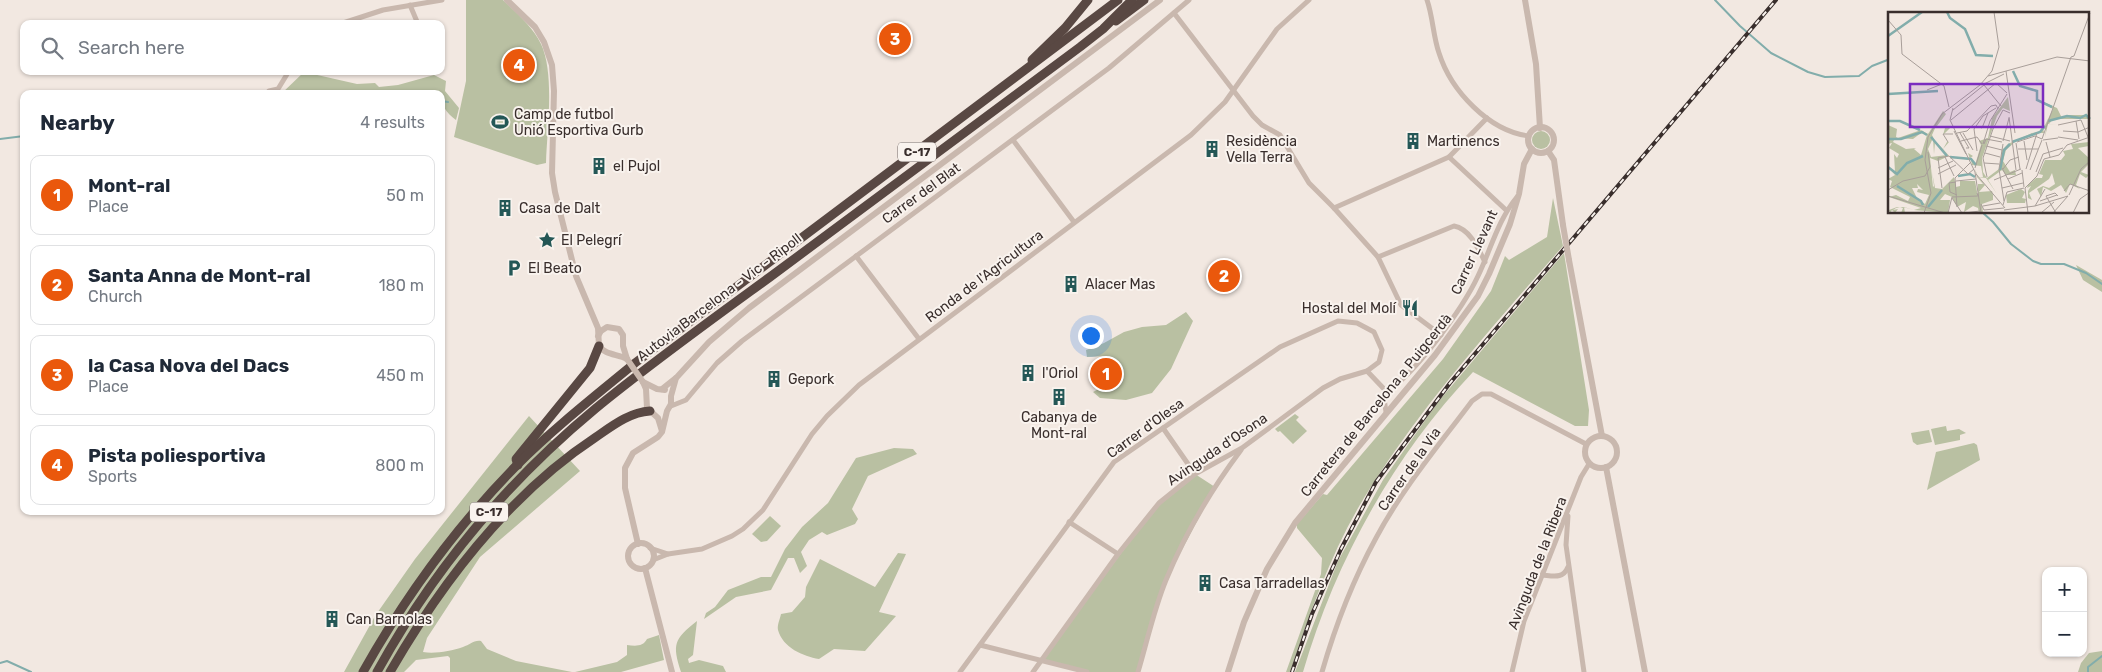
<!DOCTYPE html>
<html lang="en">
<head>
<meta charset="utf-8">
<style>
  :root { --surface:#fff; --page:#f6f6f7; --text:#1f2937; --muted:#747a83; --line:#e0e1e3; --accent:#ea580c }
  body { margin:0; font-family:Rubik,sans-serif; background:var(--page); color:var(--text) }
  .controls { position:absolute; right:15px; bottom:15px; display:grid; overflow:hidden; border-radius:10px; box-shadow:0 1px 4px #0004 }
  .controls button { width:45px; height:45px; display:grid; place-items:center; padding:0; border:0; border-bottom:1px solid var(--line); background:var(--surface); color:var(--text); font:25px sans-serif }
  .you { position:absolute; left:1090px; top:335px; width:18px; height:18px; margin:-12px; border:4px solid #fff; border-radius:50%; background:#1a73e8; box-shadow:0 0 0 8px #1a73e833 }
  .badge { display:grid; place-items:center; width:32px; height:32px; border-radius:50%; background:var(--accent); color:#fff; font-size:16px; font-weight:700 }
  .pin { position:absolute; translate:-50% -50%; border:2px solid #fff; box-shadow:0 1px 5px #0006 }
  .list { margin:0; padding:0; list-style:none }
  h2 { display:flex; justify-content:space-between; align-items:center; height:65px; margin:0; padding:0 20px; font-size:21px }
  h2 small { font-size:16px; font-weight:400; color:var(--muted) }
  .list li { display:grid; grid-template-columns:32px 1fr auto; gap:15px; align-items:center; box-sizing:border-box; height:80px; margin:0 10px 10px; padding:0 10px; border:1px solid var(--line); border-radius:10px }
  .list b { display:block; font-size:19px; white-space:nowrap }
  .list p { margin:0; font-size:16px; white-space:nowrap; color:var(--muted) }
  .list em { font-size:16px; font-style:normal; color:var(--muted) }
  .icon { flex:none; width:28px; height:28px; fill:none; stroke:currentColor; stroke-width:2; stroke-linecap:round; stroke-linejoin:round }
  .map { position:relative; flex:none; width:2102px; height:672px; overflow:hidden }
  .search { position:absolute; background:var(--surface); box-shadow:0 1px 4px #0004; left:20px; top:20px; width:425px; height:55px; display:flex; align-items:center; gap:12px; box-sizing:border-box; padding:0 18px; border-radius:10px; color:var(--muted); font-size:19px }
  .panel { position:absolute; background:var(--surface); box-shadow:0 1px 4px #0004; left:20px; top:90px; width:425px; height:425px; border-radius:10px }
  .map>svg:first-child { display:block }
  .green { fill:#b9c0a2 }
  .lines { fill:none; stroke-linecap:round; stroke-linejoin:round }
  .stream { stroke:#82adab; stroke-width:2 }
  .minor { stroke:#c9b8ae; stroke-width:5 }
  .tertiary { stroke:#c9b8ae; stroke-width:6 }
  .motorway { stroke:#594843; stroke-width:9 }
  .rail-casing { stroke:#392e2c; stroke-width:4 }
  .rail { stroke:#f9f3ee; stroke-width:2; stroke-dasharray:5.5; stroke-linecap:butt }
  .tertiary-bridge { stroke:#c9b8ae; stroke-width:6 }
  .labels { text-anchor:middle; stroke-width:4; stroke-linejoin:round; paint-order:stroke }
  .shield { fill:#f9f3ee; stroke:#736966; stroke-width:1 }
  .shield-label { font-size:12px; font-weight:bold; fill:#392e2c }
  .poi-label { font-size:14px; fill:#392e2c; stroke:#f9f3ee; text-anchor:start }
  .street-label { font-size:14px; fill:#392e2c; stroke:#f9f3ee }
  .inset-river { fill:none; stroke:#82adab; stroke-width:2.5 }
  .inset-road { fill:none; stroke:#a89e99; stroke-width:1 }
  .view { fill:#7b2cbf; fill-opacity:0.15; stroke:#7b2cbf; stroke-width:2.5 }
  .inset-edge { fill:none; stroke:#392e2c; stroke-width:2.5 }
</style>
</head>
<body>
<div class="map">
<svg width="2102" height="672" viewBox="0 0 2102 672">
  <rect width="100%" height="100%" fill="#f2e8e1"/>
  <g class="green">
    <path d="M466 0H503C517 13 533 27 541 44 555 74 547 130 546 163L537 165 454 137 466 81Z"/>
    <path d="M304 72 357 84 375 83 379 87 398 85 434 75 446 81 445 91 459 108 456 120C446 113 441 105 441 94H281Z"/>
    <circle cx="1541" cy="140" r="9"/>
    <path d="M1553 198 1563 246C1492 327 1420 407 1364 498 1331 552 1310 613 1290 672H1286L1321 574 1322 558 1297 528V524L1323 494 1327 495 1443 359 1491 291 1505 256 1509 260 1547 237Z"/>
    <path d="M1564 253 1589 410 1588 426H1575L1473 372C1394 455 1335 562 1303 672H1295L1338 561 1383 480 1438 402Z"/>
    <polygon points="2076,265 2102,280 2102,292 2083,280"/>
    <polygon points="1186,312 1193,321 1171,369 1152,393 1126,400 1100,398 1093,392 1121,377 1106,356 1087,357 1086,350 1104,343 1124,332 1142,327 1166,325"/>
    <polygon points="1295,414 1299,417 1296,420 1307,431 1293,444 1280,431 1278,432 1275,429"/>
    <path d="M529 416 580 471 480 557 427 638 423 652C435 654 451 651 463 647 470 645 473 640 481 641L487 649 516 661 572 672H450V658L448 656 416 660 404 672H344L375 616 415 559Z"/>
    <polygon points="1946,426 1947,431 1959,429 1966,433 1960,435 1960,440 1935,445 1931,429"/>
    <polygon points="1929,430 1932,442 1917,445 1913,442 1911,433"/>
    <polygon points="1974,443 1977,445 1980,460 1927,490 1936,452"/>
    <polygon points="894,448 913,449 917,454 868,476 852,509 858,519 855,524 827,535 822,532 809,540 801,552 807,566 800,573 794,558 788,558 771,590 736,597 704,619 706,613 715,607 728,590 761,577 771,577 785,549 802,527 828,503 856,458"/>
    <polygon points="1195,474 1215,487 1165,582 1138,672 1085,672 1040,661 1159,503"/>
    <polygon points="770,516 781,526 767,541 761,542 752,534"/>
    <path d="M898 553 906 554 879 612 896 616 865 651 834 649 819 659C803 656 783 648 778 630 777 625 780 619 781 614L792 612 805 597 806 587 820 559 875 587Z"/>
    <path d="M697 621 693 655 688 659 689 663 699 660 723 666 726 672H681C672 644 674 639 697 621Z"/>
    <path d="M659 635 664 660 621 672H575L617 662 627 655V645C635 646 643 647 647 639Z"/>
    <polygon points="2102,651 2102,672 2078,672 2081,663 2089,653"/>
  </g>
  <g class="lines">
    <g class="stream">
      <polyline points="1715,0 1740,26 1771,53 1808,72 1825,77 1859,76 1872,66 1890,59"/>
      <polyline points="441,101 448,102"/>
      <polyline points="0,139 24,136"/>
      <polyline points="1982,212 1993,222 2011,244 2033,261 2041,264 2064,264 2086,273 2102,284"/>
      <polyline points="0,663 7,661 31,672"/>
      <polyline points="2088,672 2088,667 2102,656"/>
    </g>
    <g class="minor">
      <path d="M1427 0C1433 17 1433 36 1439 53 1451 91 1489 131 1529 136"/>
      <polyline points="410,5 418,24"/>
      <polyline points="1174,13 1253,116 1262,125 1280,135 1309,183 1334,208 1378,257 1401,305 1441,335"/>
      <polyline points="340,24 383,10 442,0"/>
      <polyline points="269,91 278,89 289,71"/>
      <polyline points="1013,140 1074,222"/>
      <polyline points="1449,157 1506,210"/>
      <polyline points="1334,208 1449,157 1487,118"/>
      <polyline points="856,256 919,339"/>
      <path d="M1378 257 1454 226C1470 229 1478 248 1485 262"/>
      <polyline points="1367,371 1386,391"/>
      <path d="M1386 391C1414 377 1464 306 1478 276 1491 249 1498 220 1517 197"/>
      <polyline points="1386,391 1384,398 1386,412"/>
      <polyline points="671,406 686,400 717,363 742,341 1109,68 1189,0"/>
      <polyline points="1163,428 1195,474"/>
      <polyline points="1568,516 1566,545 1584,672"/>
      <polyline points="1069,522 1118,554"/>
      <polyline points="650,548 668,554"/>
      <polyline points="653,560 668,554 702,549 732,536 743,529 763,510 812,434 827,416 859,385 1191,135 1225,102 1277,29 1309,0"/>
      <path d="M1542 575C1554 576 1563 579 1568 567"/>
      <polyline points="980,645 1087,672"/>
      <polyline points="960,672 1114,462 1280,347 1338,321 1357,323 1374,332 1382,350 1379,362 1367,371 1340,379 1323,388 1242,448 1195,474 1159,503 1118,554 1033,672"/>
      <path d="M1138 672C1147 642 1154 609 1166 580 1185 534 1211 490 1241 450"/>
      <path d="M1322 672C1335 627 1353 580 1376 538 1402 489 1439 445 1472 401L1482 394H1491L1586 444"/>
      <polyline points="1512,672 1524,621 1581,477 1589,464"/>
    </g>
    <g class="tertiary">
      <path d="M507 0 535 27 544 42 552 65 554 91 552 173 555 192 576 276 598 328 599 346C605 355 617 354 627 359"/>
      <polyline points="1525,0 1536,64 1540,128"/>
      <circle cx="1541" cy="140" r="13"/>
      <polyline points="1548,151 1554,160 1563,225"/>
      <polyline points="1569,260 1602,436"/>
      <polyline points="598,336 601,331 607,327 619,329 623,335 623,346 627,359"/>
      <polyline points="643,382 646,389 647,408 658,418 662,431"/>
      <polyline points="643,382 657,389 665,390"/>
      <polyline points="662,389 677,377 709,342 749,308 1160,0"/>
      <circle cx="1601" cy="452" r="16"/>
      <polyline points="1606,467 1645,672"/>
      <circle cx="641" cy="556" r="13"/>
      <polyline points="638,544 625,488 625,468 633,453 658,437 662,432 667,411 671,404 671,396 676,378"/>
      <polyline points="645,568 672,672"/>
      <polyline points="1228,672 1244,622 1267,569 1295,523 1435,355 1478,296 1489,274 1510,224 1519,194 1524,164 1532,149"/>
    </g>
    <g class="motorway">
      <polyline points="1116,21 1144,0"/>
      <polyline points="1032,60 1065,28 1088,0"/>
      <polyline points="518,465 516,459 590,368 599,346"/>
      <path d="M363 672C405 597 457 526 517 465 554 428 595 396 635 363L1118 0"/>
      <path d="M377 672C432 572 507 482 595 409 651 363 711 320 770 277 873 200 977 124 1080 47L1103 29 1132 0"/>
      <path d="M390 672C442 582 508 495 596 437 612 426 630 412 650 411"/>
    </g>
    <g class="rail-casing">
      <polyline id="rail" points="1292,672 1312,614 1341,549 1376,482 1450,383 1776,0"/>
    </g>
    <use href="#rail" class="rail"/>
    <g class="tertiary-bridge">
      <polyline points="1563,225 1569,260"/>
      <polyline points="627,359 643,382"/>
    </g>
  </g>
  <defs>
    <g id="stadium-bare" transform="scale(1.35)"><path d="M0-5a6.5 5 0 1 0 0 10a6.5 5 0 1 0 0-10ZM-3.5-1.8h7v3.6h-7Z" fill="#245756" stroke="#f9f3ee" stroke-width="2.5" paint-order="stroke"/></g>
    <g id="building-bare" transform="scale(1.35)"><path d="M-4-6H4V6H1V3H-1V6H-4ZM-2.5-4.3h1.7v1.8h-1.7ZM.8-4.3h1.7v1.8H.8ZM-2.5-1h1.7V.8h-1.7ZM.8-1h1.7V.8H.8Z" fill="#245756" stroke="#f9f3ee" stroke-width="2.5" paint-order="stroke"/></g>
    <g id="sight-bare" transform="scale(1.35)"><path d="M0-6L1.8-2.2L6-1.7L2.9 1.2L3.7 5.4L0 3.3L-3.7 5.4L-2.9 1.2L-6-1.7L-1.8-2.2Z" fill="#245756" stroke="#f9f3ee" stroke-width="2.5" paint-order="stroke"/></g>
    <g id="parking-bare" transform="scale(1.35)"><path d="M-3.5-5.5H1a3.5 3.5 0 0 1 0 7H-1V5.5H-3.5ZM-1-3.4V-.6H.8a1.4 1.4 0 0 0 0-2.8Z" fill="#245756" stroke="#f9f3ee" stroke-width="2.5" paint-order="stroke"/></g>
    <g id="restaurant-bare" transform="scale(1.35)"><path d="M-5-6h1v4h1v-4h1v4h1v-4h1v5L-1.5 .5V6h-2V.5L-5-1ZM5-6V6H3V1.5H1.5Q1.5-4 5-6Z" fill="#245756" stroke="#f9f3ee" stroke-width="2.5" paint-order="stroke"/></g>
  </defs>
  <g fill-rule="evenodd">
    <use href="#stadium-bare" x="500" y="122"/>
    <use href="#building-bare" x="1413" y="141"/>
    <use href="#building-bare" x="1212" y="149"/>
    <use href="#building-bare" x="599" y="166"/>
    <use href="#building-bare" x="505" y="208"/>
    <use href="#sight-bare" x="547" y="240"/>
    <use href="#parking-bare" x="514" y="268"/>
    <use href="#building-bare" x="1071" y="284"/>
    <use href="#restaurant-bare" x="1410" y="308"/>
    <use href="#building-bare" x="1028" y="373"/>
    <use href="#building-bare" x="774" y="379"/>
    <use href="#building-bare" x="1059" y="397"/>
    <use href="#building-bare" x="1205" y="583"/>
    <use href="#building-bare" x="332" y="619"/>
  </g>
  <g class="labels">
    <g class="shield">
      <rect x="898" y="142.5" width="38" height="19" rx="4"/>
      <rect x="470" y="502.5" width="38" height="19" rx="4"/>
    </g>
    <g class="shield-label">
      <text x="917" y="156">C-17</text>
      <text x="489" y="516">C-17</text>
    </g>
    <g class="poi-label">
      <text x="514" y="119">Camp de futbol<tspan x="514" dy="16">Unió Esportiva Gurb</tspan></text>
      <text x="1226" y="146">Residència<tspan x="1226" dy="16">Vella Terra</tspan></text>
      <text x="1427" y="146">Martinencs</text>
      <text x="613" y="171">el Pujol</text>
      <text x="519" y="213">Casa de Dalt</text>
      <text x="561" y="245">El Pelegrí</text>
      <text x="528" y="273">El Beato</text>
      <text x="1085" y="289">Alacer Mas</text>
      <text x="1396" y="313" text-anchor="end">Hostal del Molí</text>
      <text x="1042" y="378">l'Oriol</text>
      <text x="788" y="384">Gepork</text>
      <text x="1059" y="422" text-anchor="middle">Cabanya de<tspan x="1059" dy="16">Mont-ral</tspan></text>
      <text x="1219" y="588">Casa Tarradellas</text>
      <text x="346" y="624">Can Barnolas</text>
    </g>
    <g class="street-label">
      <text transform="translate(921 193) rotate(-36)" y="5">Carrer del Blat</text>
      <text transform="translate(1474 252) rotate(-65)" y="5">Carrer Llevant</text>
      <text transform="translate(984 276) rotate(-37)" y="5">Ronda de l'Agricultura</text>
      <text transform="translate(719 297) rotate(-37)" y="5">Autovia Barcelona - Vic - Ripoll</text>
      <text transform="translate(1376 405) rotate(-51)" y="5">Carretera de Barcelona a Puigcerdà</text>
      <text transform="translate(1145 428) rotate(-36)" y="5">Carrer d'Olesa</text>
      <text transform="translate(1217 449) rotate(-34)" y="5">Avinguda d'Osona</text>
      <text transform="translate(1409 469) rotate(-55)" y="5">Carrer de la Via</text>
      <text transform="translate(1537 563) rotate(-69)" y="5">Avinguda de la Ribera</text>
    </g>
  </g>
  <g transform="translate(1888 12)">
    <rect width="201" height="201" fill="#f2e8e1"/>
    <path d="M120 85 122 99 115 96 109 104 94 146 95 160 109 182 98 166 90 165 97 173 91 180 104 179 105 183V188L94 192 95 201H91L90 196 85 194 76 200 78 190 69 195 64 185 57 182 52 188H62L60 201 26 198 16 195 17 201H13L15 196 12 195 8 196 5 198 10 197 7 201 4 198 2 201 1 198 9 195H15L26 198 33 196 1 185 8 183 20 189 22 185 2 175 4 169 0 167 7 163 0 155 7 160 6 142 9 146 11 142 1 136 4 131 0 132V113L9 117 8 125 10 126 33 118 40 122 55 99 58 102 49 114H64L55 123 57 116 48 114 44 123 47 129 55 137 59 130H61L55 137 62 145 82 147 80 141 85 144 82 146 87 153 93 133 91 129 100 126 104 106ZM33 121 39 123 33 143 26 137 28 136 18 137 5 130 7 126 25 127ZM45 126 46 142 47 130 59 143 43 145 40 137ZM61 144 83 148 84 153 93 154 95 165H90L87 157 89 165 95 172H90V185L87 169H72V174L68 175 66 165 54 177 47 176 44 160 46 174 45 175 42 146 50 149ZM29 172 35 178 30 177 29 180 41 183 37 192 29 186 24 176H30ZM153 89 169 96 174 106 179 103H198L201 107H165L161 112 169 113 160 112 157 125 158 117 155 116 156 121H146L133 127 128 129 118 138 115 149 122 160 127 158 128 163H118L114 158 100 168 99 166 111 157 114 138 120 132 144 121 151 120 157 113 165 97ZM201 130V134L190 136 201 146V152L193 160 201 163 198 166 192 162 188 173 192 177 182 172 178 181 173 173 163 179 155 175 153 185 149 177 155 174 161 176 167 172 164 161 161 167 141 181 144 188 140 186V179L143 174 139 176 140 173 148 166H154L155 163 151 162 157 148H173L177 143 175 139 185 137 183 132ZM133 177 137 180 134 186 138 187 137 191H119L118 183Z" fill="#b9c0a2" fill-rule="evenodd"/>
    <path class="inset-river" d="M59 0 62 6 77 17 88 43 105 44M0 24 34 0M125 59 132 74 149 79V88L164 95M0 82 50 79M0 109H12L32 118M160 109 179 104 192 106 198 103 202 107M43 125 59 144M0 127H13L34 120 39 123M124 130 152 120 157 114M62 145 83 147 88 153M0 155 9 162 19 151 35 144M112 158 116 138 122 132M70 164 82 162 87 165M9 174 33 189 35 193M40 195 54 178"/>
    <path class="inset-road" d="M0 8 13 23 14 42 56 74 61 95M186 44 202 1M118 59 127 121M100 64 169 45 202 49M96 72 116 62M96 73 113 94M39 78 54 72M65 96 62 108 87 160 93 201M65 98 96 73M121 105 128 158M63 108 108 71 119 81M188 109 191 127M170 113 193 108 200 125M88 114 94 116 100 101M105 117 115 98 122 101M66 119 78 142M175 119 190 120 202 115M69 121 79 119 103 94 108 93 110 97M72 121 81 136H78M75 121 85 138M102 124 122 129M170 125 190 128M154 127 183 45 186 44M155 128 170 126M73 129 89 125 94 132M115 129 121 106M136 129 139 148M60 130 55 122H65M129 130 147 124 154 127M158 130 162 145M128 131 132 157M95 132 102 109 119 82M96 132 98 127 114 130M115 132 111 157 116 189M98 134 114 138M130 137H150M89 139 86 117 95 104 108 96M97 141 112 145M57 145 66 164M96 151 111 152M50 156 65 149M87 156 94 133M114 156 125 177M115 157 122 148 131 145M138 157 149 121M134 158 136 175M142 158 154 128M148 160 155 142 175 136M50 162 68 153M88 162 117 196M99 165 95 146 105 117M67 166 69 195M67 166 82 151M120 167 134 161M106 168 133 157M68 169 88 167M68 170 61 171 62 180 69 183M54 176 50 146 61 144 80 162 86 157M114 176 135 171M137 176 149 164 156 147 171 143 179 133 202 125M137 176 140 201M0 178 15 169 37 164 42 155 40 140M176 179 182 172 202 179M181 183 193 157 202 149M0 184 57 201M64 185 90 184 89 181M64 186 74 201M152 189 169 183M93 192 96 198 116 196M115 193 119 180 136 176M95 194 112 191M147 194 157 177M116 198 147 194 180 184M36 201 43 181 37 148 40 125 54 102 92 73 104 59 111 35 106 0M60 201 64 185M76 201 92 199M153 201 166 190M165 201 180 184M168 201 158 184 167 181 170 184M185 201 192 187 202 180"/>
    <path class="view" d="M22 72H155V115H22Z"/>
    <rect width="201" height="201" class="inset-edge"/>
  </g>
</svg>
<div class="controls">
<button>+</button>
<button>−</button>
</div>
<div class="you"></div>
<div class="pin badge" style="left:1106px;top:374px">1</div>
<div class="pin badge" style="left:1224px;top:276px">2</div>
<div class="pin badge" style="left:895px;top:39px">3</div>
<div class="pin badge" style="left:519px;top:65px">4</div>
<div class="search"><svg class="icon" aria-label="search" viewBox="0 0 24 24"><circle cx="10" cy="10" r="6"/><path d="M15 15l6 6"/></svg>Search here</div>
<section class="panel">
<h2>Nearby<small>4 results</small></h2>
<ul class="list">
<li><span class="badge">1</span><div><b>Mont-ral</b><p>Place</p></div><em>50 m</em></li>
<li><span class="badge">2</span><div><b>Santa Anna de Mont-ral</b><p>Church</p></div><em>180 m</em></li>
<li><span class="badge">3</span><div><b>la Casa Nova del Dacs</b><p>Place</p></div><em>450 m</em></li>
<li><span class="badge">4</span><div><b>Pista poliesportiva</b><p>Sports</p></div><em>800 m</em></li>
</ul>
</section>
</div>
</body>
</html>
